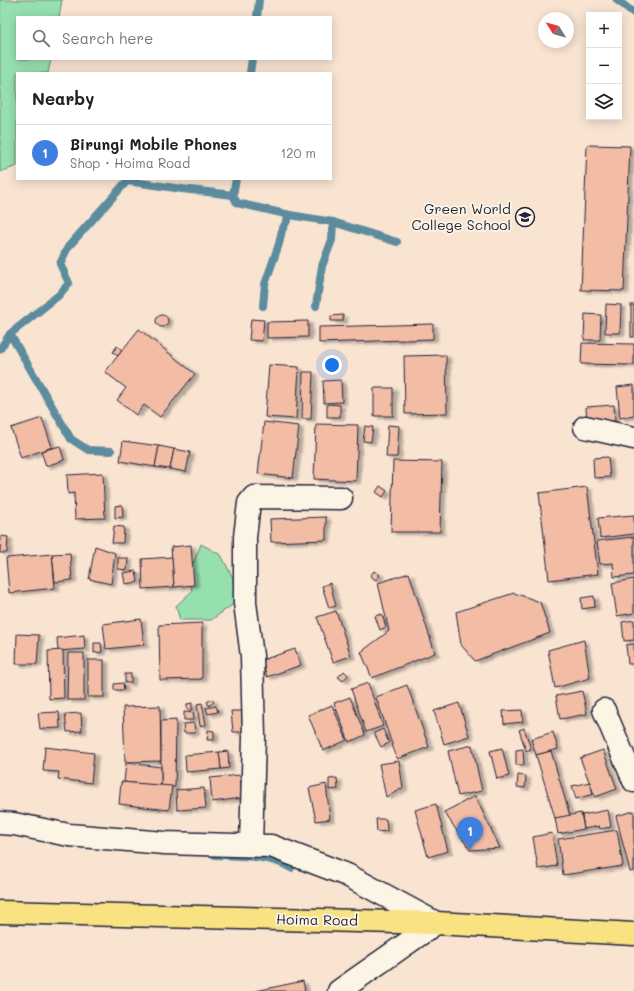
<!DOCTYPE html>
<html lang="en">
<head>
<meta charset="utf-8">
<style>
  :root { --surface:#fff; --page:#f2f2f2; --text:#222; --muted:#767676; --line:#e0e0e0; --accent:#22223b }
  body { margin:0; font-family:Mali,sans-serif; background:var(--page); color:var(--text) }
  .controls { position:absolute; right:12px; top:12px; display:grid; overflow:hidden; border-radius:0px; box-shadow:0 2px 10px #0003 }
  .controls button { width:36px; height:36px; display:grid; place-items:center; padding:0; border:0; border-bottom:1px solid var(--line); background:var(--surface); color:var(--text); font:20px sans-serif }
  .compass { position:absolute; left:538px; top:12px; width:36px; height:36px; border-radius:50%; background:var(--surface); box-shadow:0 2px 10px #0003; rotate:307deg }
  .you { position:absolute; left:332px; top:365px; width:14px; height:14px; margin:-10px; border:3px solid #fff; border-radius:50%; background:#1a73e8; box-shadow:0 0 0 6px #1a73e833 }
  .badge { display:grid; place-items:center; width:26px; height:26px; border-radius:50%; background:var(--accent); color:#fff; font-size:13px; font-weight:700 }
  .pin { position:absolute; translate:-50% -33px; filter:drop-shadow(0 1px 2px #0008) }
  .pin::after { content:''; position:absolute; top:21px; width:14px; height:12px; background:inherit; clip-path:polygon(0 0,100% 0,50% 100%) }
  .list { margin:0; padding:0; list-style:none }
  h2 { display:flex; justify-content:space-between; align-items:center; height:52px; margin:0; padding:0 16px; font-size:17px }
  h2 small { font-size:13px; font-weight:400; color:var(--muted) }
  .list li { display:grid; grid-template-columns:26px 1fr auto; gap:12px; align-items:center; box-sizing:border-box; height:56px; padding:0 16px; border-top:1px solid var(--line) }
  .list b { display:block; font-size:15px; white-space:nowrap }
  .list p { margin:0; font-size:13px; white-space:nowrap; color:var(--muted) }
  .list em { font-size:13px; font-style:normal; color:var(--muted) }
  .icon { flex:none; width:22px; height:22px; fill:none; stroke:currentColor; stroke-width:2; stroke-linecap:round; stroke-linejoin:round }
  .map { position:relative; flex:none; width:634px; height:991px; overflow:hidden }
  .search { position:absolute; background:var(--surface); box-shadow:0 2px 10px #0003; left:16px; top:16px; width:316px; height:44px; display:flex; align-items:center; gap:10px; box-sizing:border-box; padding:0 14px; border-radius:0px; color:var(--muted); font-size:15px }
  .panel { position:absolute; background:var(--surface); box-shadow:0 2px 10px #0003; left:16px; top:72px; width:316px; height:108px; border-radius:0px }
  .map>svg:first-child { display:block }
  .green { fill:#96e0af; stroke:#5c8175 }
  .lines { fill:none; stroke-linecap:round; stroke-linejoin:round }
  .stream { stroke:#5c8c9d; stroke-width:8 }
  .building { fill:#f2bca5; stroke:#22223b; filter:url(#shadow) }
  .minor-casing { stroke:#22223b; stroke-width:25 }
  .tertiary-casing { stroke:#22223b; stroke-width:25 }
  .primary-casing { stroke:#22223b; stroke-width:25 }
  .minor { stroke:#fcf5e5; stroke-width:22 }
  .tertiary { stroke:#fcf5e5; stroke-width:22 }
  .primary { stroke:#f8e281; stroke-width:22 }
  .labels { text-anchor:middle; stroke-width:3.5; stroke-linejoin:round; paint-order:stroke }
  .poi-label { font-size:14px; fill:#22223b; stroke:#fcf5e5; text-anchor:end }
  .street-label { font-size:14px; fill:#22223b; stroke:#fcf5e5 }
</style>
</head>
<body>
<div class="map">
<svg width="634" height="991" viewBox="0 0 634 991">
  <defs>
    <filter id="shadow"><feDropShadow dx="4.5" dy="2.5" stdDeviation="1" flood-color="#0004"/></filter>
  </defs>
  <rect width="100%" height="100%" fill="#f9e4d2"/>
  <filter id="ink" filterUnits="userSpaceOnUse"><feTurbulence type="fractalNoise" baseFrequency=".025" numOctaves="2"/><feDisplacementMap in="SourceGraphic" scale="8" xChannelSelector="R" yChannelSelector="G"/><feConvolveMatrix kernelMatrix="1 2 1 2 8 2 1 2 1" color-interpolation-filters="sRGB"/></filter>
  <g filter="url(#ink)">
    <g class="green">
      <polygon points="0,0 62,0 59,17 17,17 17,59 51,59 48,73 17,73 17,166 0,172"/>
      <polygon points="201,544 221,555 233,578 235,603 211,620 180,620 176,606 192,591 188,576"/>
    </g>
    <g class="lines">
      <g class="stream">
        <polyline points="617,0 634,13"/>
        <polyline points="257,17 259,0"/>
        <polyline points="250,73 252,59"/>
        <polyline points="233,195 237,203 290,215 333,222 397,242"/>
        <polyline points="263,306 265,284 279,244 282,230 290,215"/>
        <polyline points="316,306 322,266 332,240 333,222"/>
        <polyline points="10,334 71,439 88,450 111,451"/>
        <polyline points="0,349 10,334 59,295 69,283 60,264 68,247 127,181 182,189 233,195 236,179"/>
        <path d="M215 855C240 856 269 855 291 868"/>
      </g>
    </g>
    <g class="building">
      <polygon points="587,145 630,146 624,291 581,290"/>
      <polygon points="606,304 621,305 620,333 605,333"/>
      <rect x="631" y="305" width="3" height="32"/>
      <polygon points="585,314 601,315 600,340 584,340"/>
      <polygon points="343,315 343,321 331,321 331,316"/>
      <circle cx="162" cy="321" r="6"/>
      <polygon points="251,319 264,320 262,341 249,340"/>
      <polygon points="308,321 308,337 267,338 267,322"/>
      <polygon points="433,324 433,339 319,343 319,327"/>
      <polygon points="139,329 195,374 160,417 144,405 136,415 117,400 126,388 105,372"/>
      <polygon points="582,343 634,344 634,365 581,364"/>
      <polygon points="117,346 122,350 118,356 113,352"/>
      <polygon points="446,355 447,413 405,414 404,356"/>
      <polygon points="269,365 299,367 296,419 265,417"/>
      <polygon points="303,372 313,372 311,419 302,419"/>
      <polygon points="341,380 342,402 324,403 323,381"/>
      <polygon points="634,385 634,416 620,418 617,387"/>
      <rect x="374" y="388" width="19" height="28"/>
      <polygon points="327,404 340,405 340,417 327,417"/>
      <polygon points="614,405 615,421 587,423 586,407"/>
      <polygon points="42,418 52,447 21,458 11,428"/>
      <polygon points="264,422 299,426 293,478 258,474"/>
      <polygon points="316,424 358,425 356,481 314,479"/>
      <polygon points="388,425 399,426 397,457 386,457"/>
      <polygon points="365,426 373,427 371,442 363,441"/>
      <polygon points="123,441 159,446 155,467 120,461"/>
      <polygon points="60,446 64,460 46,466 41,451"/>
      <polygon points="159,446 174,449 170,469 155,467"/>
      <polygon points="174,449 190,452 186,472 170,469"/>
      <polygon points="608,457 610,477 594,478 593,458"/>
      <polygon points="393,461 442,462 440,532 391,532"/>
      <polygon points="103,473 105,518 75,519 74,493 68,494 67,475"/>
      <polygon points="380,486 387,491 383,497 376,492"/>
      <polygon points="587,487 598,574 549,580 539,493"/>
      <polygon points="122,505 123,517 115,518 115,506"/>
      <polygon points="634,515 634,534 600,538 598,518"/>
      <polygon points="326,517 326,540 271,542 270,519"/>
      <polygon points="114,526 124,527 123,543 112,543"/>
      <polygon points="1,536 8,537 7,553 0,553"/>
      <polygon points="634,537 634,575 614,577 613,563 600,564 597,541"/>
      <polygon points="191,545 194,585 174,587 171,547"/>
      <polygon points="95,546 115,553 111,584 89,579"/>
      <polygon points="70,553 72,580 55,582 52,554"/>
      <polygon points="52,554 55,588 9,593 6,558"/>
      <polygon points="172,557 174,587 143,589 142,559"/>
      <polygon points="118,558 128,558 127,570 118,569"/>
      <polygon points="136,571 138,582 125,584 123,573"/>
      <polygon points="374,571 380,575 376,580 370,576"/>
      <polygon points="409,573 435,653 372,678 361,652 389,631 378,583"/>
      <polygon points="634,579 634,613 617,616 612,583"/>
      <polygon points="330,583 336,606 329,608 322,586"/>
      <polygon points="514,593 540,602 550,633 475,661 461,645 456,612"/>
      <polygon points="594,596 595,607 582,609 581,598"/>
      <polygon points="336,611 351,656 333,662 317,617"/>
      <polygon points="382,614 386,627 380,630 375,616"/>
      <polygon points="141,619 144,645 106,649 103,624"/>
      <polygon points="634,620 634,640 624,641 622,622"/>
      <polygon points="202,623 202,679 160,680 159,625"/>
      <polygon points="17,634 39,635 37,664 16,664"/>
      <polygon points="84,635 85,649 58,651 57,638"/>
      <polygon points="584,640 590,678 555,688 548,650"/>
      <polygon points="94,643 101,643 102,652 94,653"/>
      <polygon points="634,644 634,664 628,664 626,645"/>
      <polygon points="295,649 301,665 267,677 262,660"/>
      <polygon points="63,650 64,698 49,699 48,651"/>
      <polygon points="68,653 84,653 84,700 67,700"/>
      <rect x="88" y="660" width="16" height="37"/>
      <polygon points="344,671 348,675 343,681 338,677"/>
      <rect x="125" y="674" width="6" height="9"/>
      <polygon points="123,683 124,690 114,690 114,684"/>
      <polygon points="368,683 383,726 366,732 351,689"/>
      <polygon points="407,685 429,747 397,759 376,697"/>
      <polygon points="582,691 587,714 560,719 556,696"/>
      <polygon points="350,697 365,735 349,742 334,703"/>
      <polygon points="212,699 214,702 209,706 207,702"/>
      <polygon points="192,703 192,710 187,710 187,704"/>
      <polygon points="202,703 206,725 200,726 197,704"/>
      <polygon points="459,703 469,736 444,744 434,711"/>
      <polygon points="332,705 347,740 323,751 308,715"/>
      <polygon points="160,706 161,761 125,762 123,707"/>
      <polygon points="216,706 218,712 208,714 206,708"/>
      <polygon points="522,710 523,722 504,724 503,711"/>
      <polygon points="231,711 242,711 243,732 233,732"/>
      <polygon points="59,712 60,728 40,729 38,713"/>
      <polygon points="184,712 194,713 193,720 184,720"/>
      <polygon points="81,713 82,731 67,732 65,714"/>
      <polygon points="176,720 175,787 161,786 161,721"/>
      <polygon points="194,723 195,733 184,733 183,724"/>
      <polygon points="524,728 531,749 526,751 519,730"/>
      <polygon points="383,729 389,743 381,747 374,733"/>
      <polygon points="208,730 214,731 214,740 207,740"/>
      <polygon points="553,732 558,749 536,755 531,739"/>
      <polygon points="472,745 482,791 458,796 448,751"/>
      <polygon points="45,747 94,753 91,783 58,779 59,772 43,771"/>
      <polygon points="502,748 509,776 497,779 490,751"/>
      <polygon points="523,749 524,765 516,765 516,750"/>
      <polygon points="603,750 617,789 595,797 580,758"/>
      <polygon points="228,751 229,768 221,769 219,752"/>
      <polygon points="551,751 570,816 555,818 536,755"/>
      <polygon points="219,752 221,769 186,772 185,755"/>
      <polygon points="399,761 403,788 386,797 379,764"/>
      <polygon points="126,763 161,767 161,786 124,782"/>
      <polygon points="240,775 242,798 212,802 210,778"/>
      <polygon points="518,775 526,776 525,788 517,787"/>
      <polygon points="337,778 338,789 329,790 329,779"/>
      <polygon points="121,782 172,786 169,810 119,804"/>
      <polygon points="590,782 593,794 576,799 572,786"/>
      <polygon points="326,784 330,819 316,821 309,788"/>
      <polygon points="204,788 206,808 177,810 176,790"/>
      <polygon points="475,796 500,848 470,850 444,812"/>
      <polygon points="436,804 448,851 428,857 415,810"/>
      <polygon points="608,810 611,827 600,829 599,826 584,829 582,815"/>
      <polygon points="634,811 634,871 630,872 616,816"/>
      <polygon points="581,813 584,829 558,834 555,818"/>
      <polygon points="376,819 386,819 387,831 377,832"/>
      <polygon points="617,830 623,866 563,875 558,839"/>
      <polygon points="552,833 557,866 538,869 533,837"/>
      <polygon points="303,981 305,991 256,991"/>
    </g>
    <g class="lines">
      <g class="minor-casing">
        <g id="minor">
          <polyline points="585,427 634,438"/>
          <polyline points="604,710 634,781"/>
          <polyline points="0,823 14,824 69,835 164,843 271,846 347,875 436,923"/>
          <polyline points="251,845 254,737 252,656 245,603 245,537 249,503 254,497 341,498"/>
        </g>
      </g>
      <g class="tertiary-casing">
        <polyline id="tertiary" points="339,991 436,923"/>
      </g>
      <g class="primary-casing">
        <polyline id="primary" points="0,912 436,923 634,934"/>
      </g>
      <use href="#minor" class="minor"/>
      <use href="#tertiary" class="tertiary"/>
      <use href="#primary" class="primary"/>
    </g>
  </g>
  <defs>
    <g id="school-ring" transform="scale(1)"><circle r="9.5" fill="#fcf5e5" stroke="#22223b" stroke-width="1.5"/><path d="M0-5L7-2L0 1L-7-2ZM-4 1L0 2.5L4 1V4Q0 6-4 4Z" fill="#22223b"/></g>
  </defs>
  <g fill-rule="evenodd">
    <use href="#school-ring" x="525" y="217"/>
  </g>
  <g class="labels">
    <g class="poi-label">
      <text x="511" y="214">Green World<tspan x="511" dy="16">College School</tspan></text>
    </g>
    <g class="street-label">
      <text transform="translate(317 920) rotate(1)" y="5">Hoima Road</text>
    </g>
  </g>
</svg>
<div class="controls">
<button>+</button>
<button>−</button>
<button><svg class="icon" aria-label="layers" viewBox="0 0 24 24"><path d="M12 4l9 5-9 5-9-5zM3 14l9 5 9-5"/></svg></button>
</div>
<svg class="compass" viewBox="-18 -18 36 36"><path d="M0-13l5 13h-10z" fill="#e53935"/><path d="M0 13l5-13h-10z" fill="#767676"/></svg>
<div class="you"></div>
<div class="pin badge" style="left:470px;top:850px;background:#3f7fe0">1</div>
<div class="search"><svg class="icon" aria-label="search" viewBox="0 0 24 24"><circle cx="10" cy="10" r="6"/><path d="M15 15l6 6"/></svg>Search here</div>
<section class="panel">
<h2>Nearby<small></small></h2>
<ul class="list">
<li><span class="badge" style="background:#3f7fe0">1</span><div><b>Birungi Mobile Phones</b><p>Shop · Hoima Road</p></div><em>120 m</em></li>
</ul>
</section>
</div>
</body>
</html>
